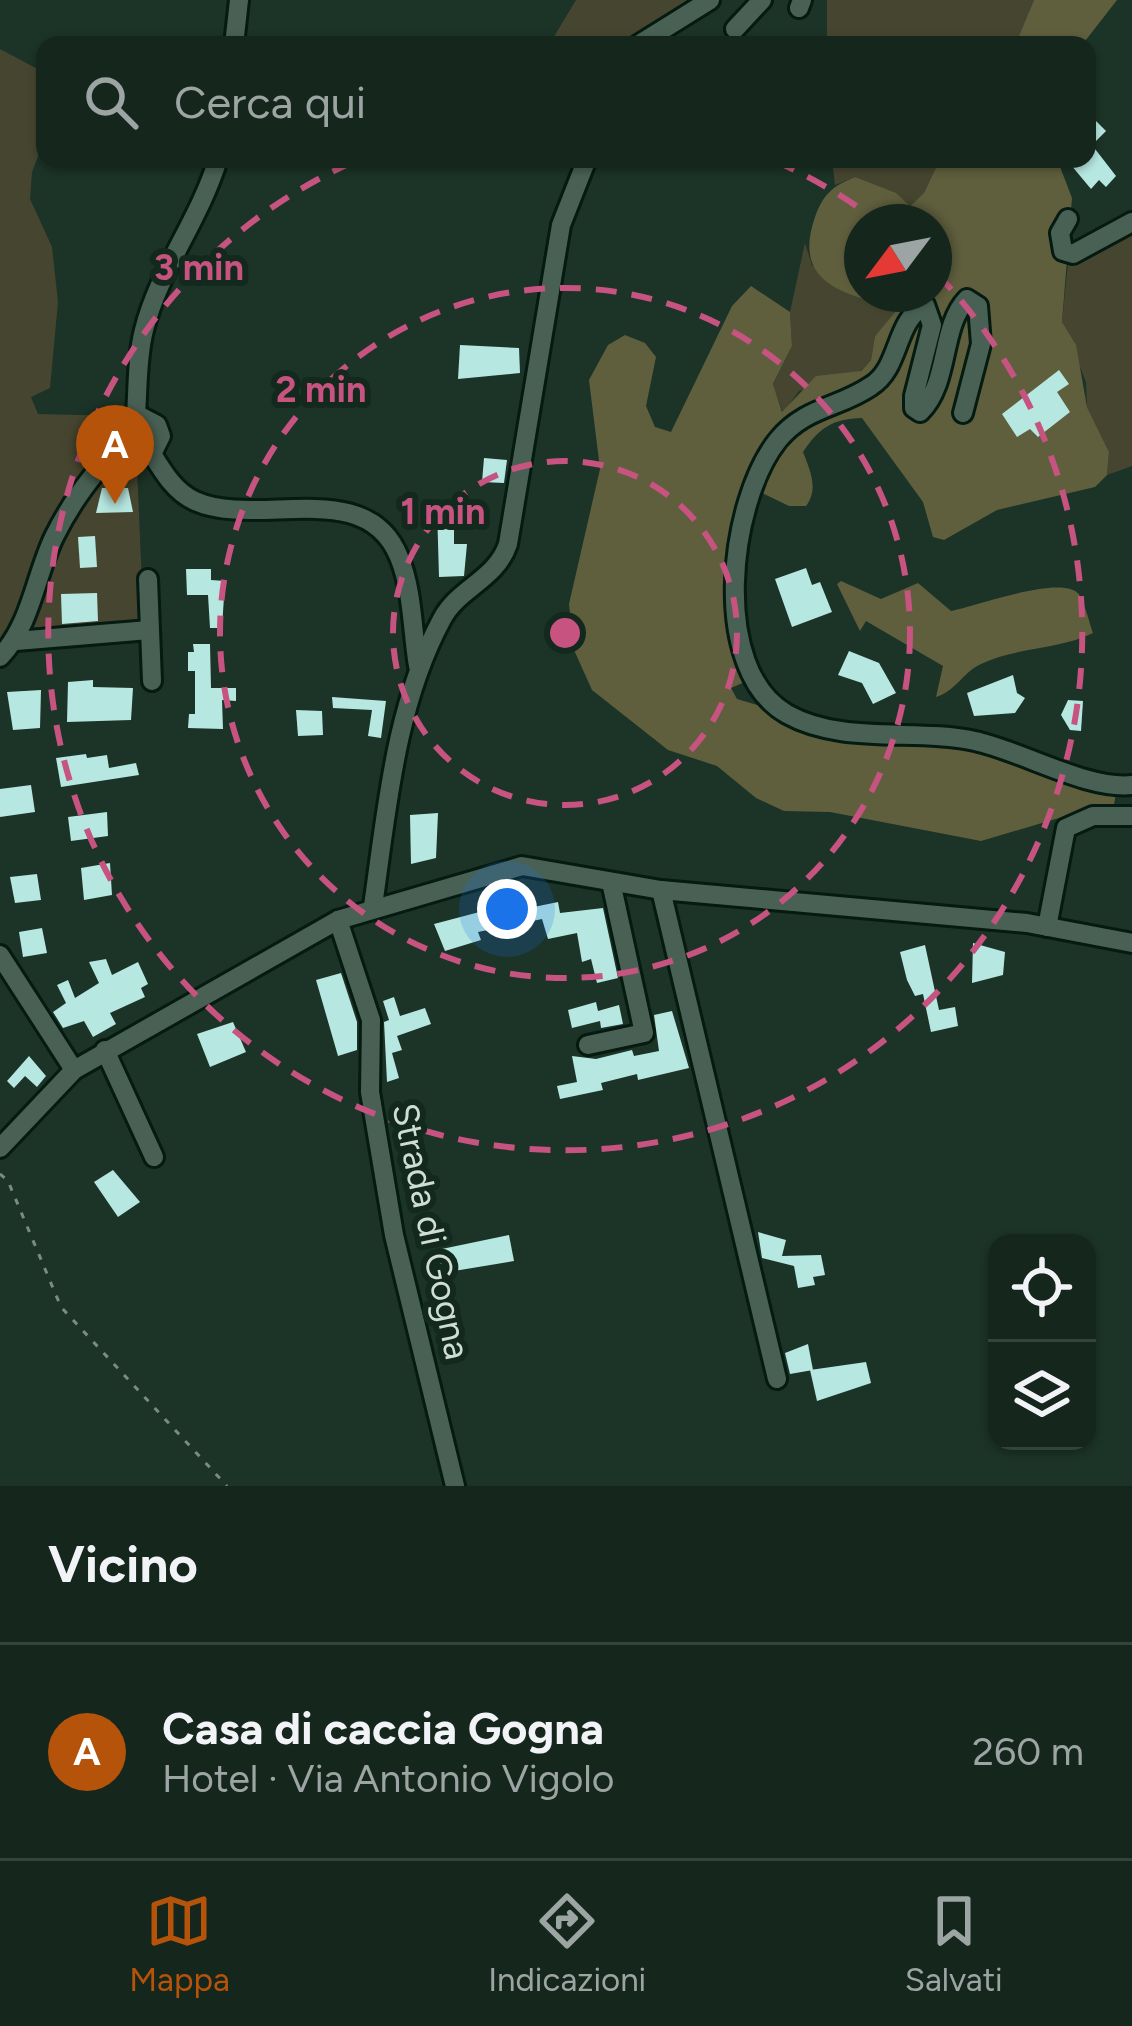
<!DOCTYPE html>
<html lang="it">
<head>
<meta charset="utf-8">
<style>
  :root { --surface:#15261d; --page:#22322a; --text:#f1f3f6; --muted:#9da5a4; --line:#34433b; --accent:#b45309 }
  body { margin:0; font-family:Figtree,sans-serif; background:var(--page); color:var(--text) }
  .controls { position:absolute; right:36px; bottom:36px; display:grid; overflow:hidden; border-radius:24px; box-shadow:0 3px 9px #0004 }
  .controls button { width:108px; height:108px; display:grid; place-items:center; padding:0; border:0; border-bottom:3px solid var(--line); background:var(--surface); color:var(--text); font:60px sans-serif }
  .compass { position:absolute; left:844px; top:204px; width:108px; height:108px; border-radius:50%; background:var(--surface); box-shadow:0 3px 9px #0004; rotate:238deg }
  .you { position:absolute; left:507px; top:909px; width:42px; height:42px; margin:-30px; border:9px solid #fff; border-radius:50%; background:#1a73e8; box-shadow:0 0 0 18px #1a73e833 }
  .badge { display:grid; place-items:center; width:78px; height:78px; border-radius:50%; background:var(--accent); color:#fff; font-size:39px; font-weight:700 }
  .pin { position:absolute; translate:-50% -99px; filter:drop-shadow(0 3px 6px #0008) }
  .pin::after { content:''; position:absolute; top:63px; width:42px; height:36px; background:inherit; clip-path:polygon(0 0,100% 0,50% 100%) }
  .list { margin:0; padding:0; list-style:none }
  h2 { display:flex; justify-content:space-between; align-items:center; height:156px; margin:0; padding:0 48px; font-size:51px }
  h2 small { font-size:39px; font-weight:400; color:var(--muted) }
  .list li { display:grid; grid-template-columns:78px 1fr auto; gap:36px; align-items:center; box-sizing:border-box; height:216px; padding:0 48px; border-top:3px solid var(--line) }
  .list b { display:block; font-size:45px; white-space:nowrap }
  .list p { margin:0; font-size:39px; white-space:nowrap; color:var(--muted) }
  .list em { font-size:39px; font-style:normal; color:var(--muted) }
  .icon { flex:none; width:66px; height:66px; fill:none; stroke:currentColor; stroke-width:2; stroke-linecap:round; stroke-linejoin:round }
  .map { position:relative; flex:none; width:1132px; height:1486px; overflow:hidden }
  .search { position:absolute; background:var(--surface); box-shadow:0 3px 9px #0004; left:36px; right:36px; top:36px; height:132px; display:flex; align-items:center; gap:30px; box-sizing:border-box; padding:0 42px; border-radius:24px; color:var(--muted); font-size:45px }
  .sheet { height:372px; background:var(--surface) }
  nav { display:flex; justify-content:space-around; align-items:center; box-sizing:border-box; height:168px; border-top:3px solid var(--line); background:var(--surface); font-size:33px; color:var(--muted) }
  nav a { display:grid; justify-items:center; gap:6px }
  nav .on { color:var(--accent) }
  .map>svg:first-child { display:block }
  .green { fill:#464630 }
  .forest { fill:#5f5f3e }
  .building { fill:#b7e7e1 }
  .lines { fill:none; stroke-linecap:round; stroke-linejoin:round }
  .minor-casing { stroke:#051a10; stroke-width:24 }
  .path { stroke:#7a8c82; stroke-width:3; stroke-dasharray:6 9; stroke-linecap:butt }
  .minor { stroke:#496154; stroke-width:18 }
  .ring { fill:none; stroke:#c65380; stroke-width:6; stroke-dasharray:21 15 }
  .labels { text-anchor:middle; stroke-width:12; stroke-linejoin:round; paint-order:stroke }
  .street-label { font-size:36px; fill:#d0ddd5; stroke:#13291d }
  .centre { fill:#c65380; stroke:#13291d; stroke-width:6 }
  .ring-label { font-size:36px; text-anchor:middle; font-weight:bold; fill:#c65380; stroke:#13291d; stroke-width:12; stroke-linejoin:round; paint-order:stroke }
</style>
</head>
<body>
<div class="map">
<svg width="1132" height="1486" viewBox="0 0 1132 1486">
  <rect width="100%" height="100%" fill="#1c3327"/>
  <g class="green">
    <polygon points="576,0 687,0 632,45 549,45"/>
    <polygon points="827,0 1034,0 1015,45 827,45"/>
    <polygon points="0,49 45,73 45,138 32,172 30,199 52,247 58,302 50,388 31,397 38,414 120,416 111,441 52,534 0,659"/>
    <polygon points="832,159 940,159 924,193 910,206 855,177 835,185"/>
    <polygon points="1132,224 1132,466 1107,475 1109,452 1087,407 1086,382 1062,322 1069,253"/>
    <polygon points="805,243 812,265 868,300 910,294 875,336 871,360 860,371 799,391 783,413 773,385 792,346 790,312"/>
    <polygon points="114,458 137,468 144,630 28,636 65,536"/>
  </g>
  <g class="forest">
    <polygon points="1034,0 1117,0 1082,45 1015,45"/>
    <path d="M940 159H1057L1072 198 1062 322 1076 345 1087 407 1109 452 1107 475 1095 487 997 510 944 540 933 537 923 502 862 418C832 419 819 428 803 452 810 470 819 489 806 506H789L756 490 733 610 754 678 731 688 737 699 809 720 973 742 1116 792 1113 812H1079L981 841 830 812 784 811 756 798 717 766 668 750 592 690 574 650 569 604 600 469 589 380 608 345 625 335 645 343 656 357 646 406 655 427 671 432 732 306 751 286 790 312 792 346 773 384 782 412 816 376 861 371 871 360 875 336 910 294H934V222H862V294H886L868 300C820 287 798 266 815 217 823 195 832 186 855 177L896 193 910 206 924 193Z"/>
    <path d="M841 581 881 599 918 583 951 611C977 606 1067 572 1080 596 1086 607 1089 622 1093 633 1058 650 1016 647 981 664 962 673 956 691 936 697L943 666 866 621 860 631 837 584Z"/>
  </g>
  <g class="building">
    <polygon points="1087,112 1106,131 1092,145 1116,176 1106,187 1099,180 1091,189 1071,165 1087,159"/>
    <polygon points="460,345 519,348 520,373 458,379"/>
    <polygon points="1059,370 1069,384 1057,392 1070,412 1038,437 1030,429 1017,437 1002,414"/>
    <polygon points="484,458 507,460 504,483 482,482"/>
    <polygon points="102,488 128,488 133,512 96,513"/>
    <polygon points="437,508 454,508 454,544 467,544 464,576 439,577"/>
    <polygon points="95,536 97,567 80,568 78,537"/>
    <polygon points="806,568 812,585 820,582 832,612 792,627 775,579"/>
    <polygon points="186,569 211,569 211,580 225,581 222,628 210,628 208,595 187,595"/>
    <polygon points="97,593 98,621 62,624 61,594"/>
    <polygon points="193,644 210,644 211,688 236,688 236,701 222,700 223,729 188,728 189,714 195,714 195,671 188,671 188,652 194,652"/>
    <polygon points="849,651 879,663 896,693 873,704 862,683 838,675"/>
    <polygon points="1013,675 1017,693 1025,698 1015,713 974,716 967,693"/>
    <polygon points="93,680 93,687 133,688 131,720 67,722 68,682"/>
    <polygon points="41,690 40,728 13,730 7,692"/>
    <polygon points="332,697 386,701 381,738 368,736 372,710 333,708"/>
    <polygon points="1068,700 1083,701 1081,731 1070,730 1061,715"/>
    <polygon points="296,710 322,711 323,735 298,736"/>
    <polygon points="86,754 87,758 107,755 109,768 136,763 139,775 61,787 56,758"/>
    <polygon points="31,785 35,812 0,817 0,789"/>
    <polygon points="107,812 108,836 71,841 68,817"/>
    <polygon points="438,813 436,858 411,864 410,815"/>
    <polygon points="110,863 112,895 84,900 81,868"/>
    <polygon points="37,874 41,900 15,903 10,877"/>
    <polygon points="558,902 560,913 603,908 618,978 597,983 591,959 582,962 577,933 548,939 542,919 478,932 481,940 445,951 434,924 506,905 524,909"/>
    <polygon points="42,928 47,953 23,957 19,932"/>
    <polygon points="973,943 1005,952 1003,975 972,983"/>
    <polygon points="925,945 939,1010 955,1007 958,1026 931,1032 923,994 915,996 907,980 900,952"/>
    <polygon points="106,959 112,975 138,962 148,984 141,988 145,997 110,1013 116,1024 93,1037 84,1021 63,1028 53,1012 66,1003 57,985 68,980 75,998 99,983 89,962"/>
    <polygon points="341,973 357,1022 357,1050 338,1056 316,980"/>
    <polygon points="394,997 400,1016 425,1008 431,1024 397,1036 402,1050 392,1053 399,1078 387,1082 384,1022 389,1020 383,1001"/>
    <polygon points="596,1002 598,1011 619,1005 623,1024 601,1028 600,1021 572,1028 568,1010"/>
    <polygon points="672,1011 689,1068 638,1080 637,1074 601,1083 603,1090 560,1099 557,1086 577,1082 572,1056 596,1059 632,1050 634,1056 659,1051 654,1015"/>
    <polygon points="233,1022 246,1052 210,1067 197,1034"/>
    <polygon points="29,1056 46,1076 37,1087 25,1076 14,1088 7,1081"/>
    <polygon points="113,1170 140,1202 118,1217 94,1182"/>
    <polygon points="758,1232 786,1240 782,1256 821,1255 825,1275 813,1277 815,1285 798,1288 794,1266 762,1258"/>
    <polygon points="509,1235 514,1261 442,1273 437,1250"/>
    <polygon points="808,1344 813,1370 790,1374 785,1353"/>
    <polygon points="866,1362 871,1383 817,1401 810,1370"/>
  </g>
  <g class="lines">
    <g class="minor-casing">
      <g id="minor">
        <polyline points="799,8 802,0"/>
        <polyline points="735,29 762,0"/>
        <polyline points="234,45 239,0"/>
        <polyline points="638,45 710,0"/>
        <polyline points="1068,219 1060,233 1063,251 1073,254 1132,222"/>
        <path d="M963 413 981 344 978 306 967 299C940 327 950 383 920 412L914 408V396L932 325 925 305C894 322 901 367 871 386 839 408 805 407 778 440 729 501 709 670 787 714 842 745 916 728 975 741 1022 751 1087 790 1132 785"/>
        <polyline points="136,414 157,425 161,436 152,454"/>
        <path d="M152 454C163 472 175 492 195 501 257 529 366 475 399 557 413 591 412 630 418 666"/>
        <path d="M152 454 128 453 122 446 121 428 136 414C138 387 137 357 144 330 159 270 200 219 218 159"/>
        <polyline points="148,579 152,681"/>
        <polyline points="16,641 149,630"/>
        <path d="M0 657C31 625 35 577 54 537 70 505 94 469 122 446"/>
        <polyline points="661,890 777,1379"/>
        <path d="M373 906C387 809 395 706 442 619 458 588 496 580 508 544L561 225 587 159"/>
        <polyline points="338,920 371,1020 370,1092 394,1235 455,1486"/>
        <polyline points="1047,927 1066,828 1093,816 1132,816"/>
        <polyline points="0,955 74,1070"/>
        <polyline points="588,1045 644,1033 611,882"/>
        <polyline points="105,1050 154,1157"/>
        <polyline points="0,1148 74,1070 338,920 522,866 661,890 1027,923 1132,943"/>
      </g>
    </g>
    <polyline class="path" points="0,1174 8,1181 61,1307 227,1486"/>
    <use href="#minor" class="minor"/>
  </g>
  <g class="ring">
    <circle cx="565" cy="633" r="172"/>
    <circle cx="565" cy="633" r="345"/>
    <path d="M775 161A517 517 0 0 1 876 220M937 274A517 517 0 1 1 355 161"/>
  </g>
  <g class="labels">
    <g class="street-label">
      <text transform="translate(432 1231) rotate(78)" y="13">Strada di Gogna</text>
    </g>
  </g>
  <circle cx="565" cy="633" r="18" class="centre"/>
  <g class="ring-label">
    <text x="199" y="280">3 min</text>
    <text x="321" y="402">2 min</text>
    <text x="443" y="524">1 min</text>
  </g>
</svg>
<div class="controls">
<button><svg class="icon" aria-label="locate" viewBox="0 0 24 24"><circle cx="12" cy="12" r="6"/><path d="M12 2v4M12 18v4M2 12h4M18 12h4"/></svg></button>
<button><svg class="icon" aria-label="layers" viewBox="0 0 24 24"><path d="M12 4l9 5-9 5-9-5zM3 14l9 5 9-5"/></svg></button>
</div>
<svg class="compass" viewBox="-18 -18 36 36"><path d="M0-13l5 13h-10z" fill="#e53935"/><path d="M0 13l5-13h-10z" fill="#9da5a4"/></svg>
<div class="you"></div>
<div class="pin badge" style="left:115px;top:504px">A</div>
<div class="search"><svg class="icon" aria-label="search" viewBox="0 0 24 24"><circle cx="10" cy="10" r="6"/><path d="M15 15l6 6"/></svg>Cerca qui</div>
</div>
<section class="sheet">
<h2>Vicino<small></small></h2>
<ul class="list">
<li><span class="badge">A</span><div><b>Casa di caccia Gogna</b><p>Hotel · Via Antonio Vigolo</p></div><em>260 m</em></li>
</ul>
</section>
<nav>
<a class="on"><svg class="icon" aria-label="map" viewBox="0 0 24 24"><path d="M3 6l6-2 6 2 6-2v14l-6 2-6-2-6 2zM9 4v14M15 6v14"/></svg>Mappa</a>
<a><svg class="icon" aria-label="directions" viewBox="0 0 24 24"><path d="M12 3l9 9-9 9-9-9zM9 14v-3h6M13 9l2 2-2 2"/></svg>Indicazioni</a>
<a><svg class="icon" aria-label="saved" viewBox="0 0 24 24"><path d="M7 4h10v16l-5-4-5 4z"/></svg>Salvati</a>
</nav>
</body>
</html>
